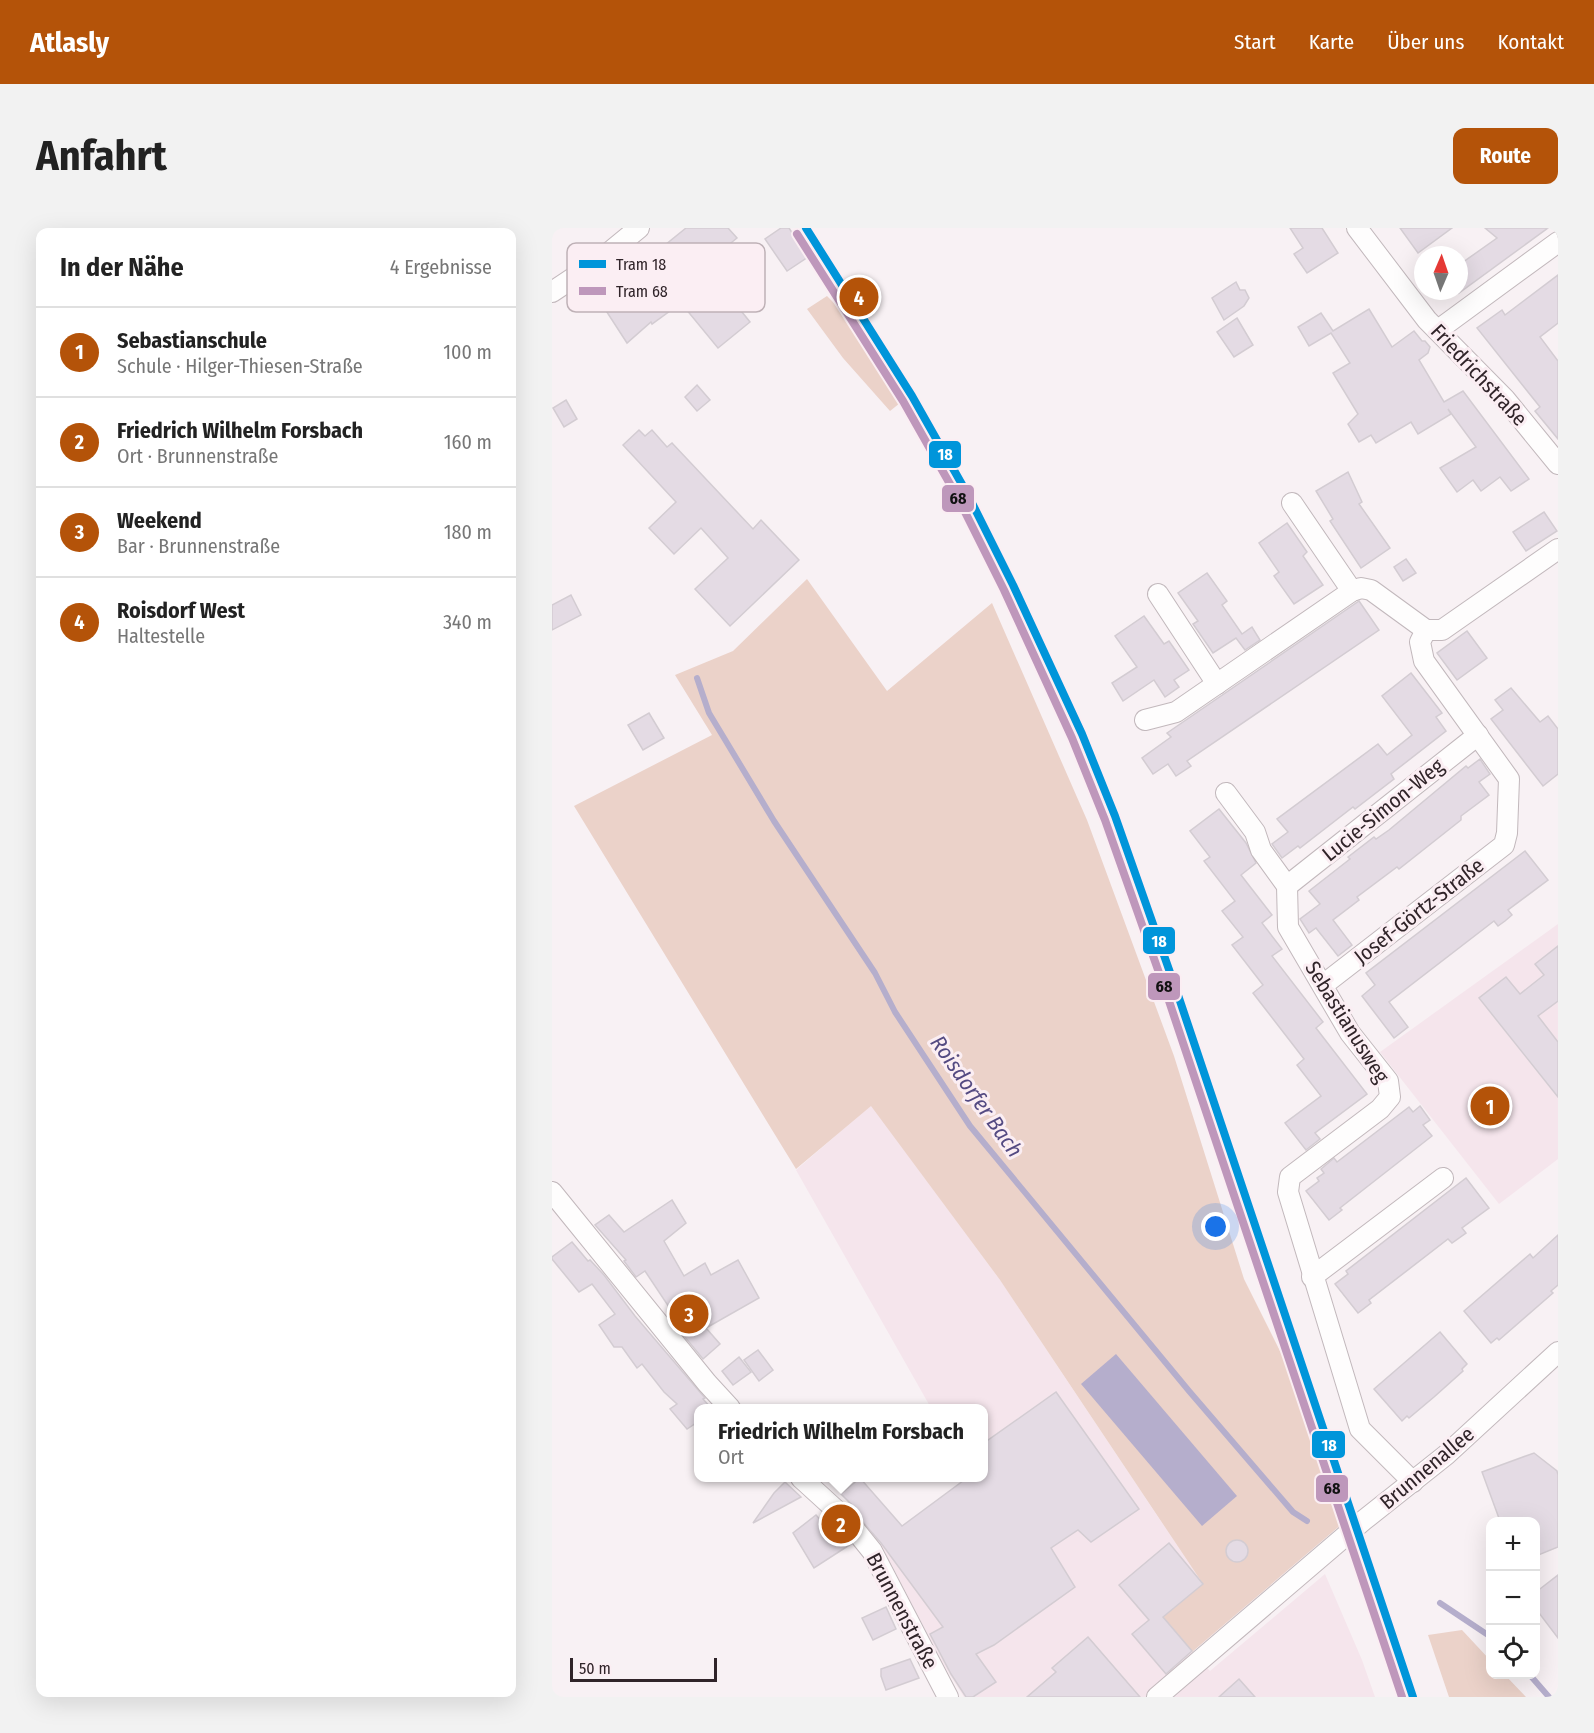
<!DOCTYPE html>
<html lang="de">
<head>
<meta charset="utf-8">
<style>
  :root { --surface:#fff; --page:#f2f2f2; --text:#222; --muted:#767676; --line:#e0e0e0; --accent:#b45309 }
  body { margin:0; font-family:"Fira Sans Condensed",sans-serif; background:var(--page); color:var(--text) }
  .controls { position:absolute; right:18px; bottom:18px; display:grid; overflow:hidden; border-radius:12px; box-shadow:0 6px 24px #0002 }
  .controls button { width:54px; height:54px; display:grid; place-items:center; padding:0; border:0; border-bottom:2px solid var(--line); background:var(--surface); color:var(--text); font:30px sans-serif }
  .compass { position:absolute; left:862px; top:18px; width:54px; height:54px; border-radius:50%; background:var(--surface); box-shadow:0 6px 24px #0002; rotate:2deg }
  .scale { position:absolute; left:18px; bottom:15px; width:147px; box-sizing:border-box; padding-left:6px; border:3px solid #302429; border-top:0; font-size:16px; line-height:21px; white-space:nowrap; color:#302429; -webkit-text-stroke:4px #fbeef3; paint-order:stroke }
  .you { position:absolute; left:664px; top:999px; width:21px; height:21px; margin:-15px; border:4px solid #fff; border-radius:50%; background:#1a73e8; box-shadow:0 0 0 9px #1a73e833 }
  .badge { display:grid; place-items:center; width:39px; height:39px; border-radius:50%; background:var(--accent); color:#fff; font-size:20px; font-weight:700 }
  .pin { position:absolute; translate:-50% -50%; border:3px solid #fff; box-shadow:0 2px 6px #0006 }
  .popup { position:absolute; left:142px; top:1176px; width:294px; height:78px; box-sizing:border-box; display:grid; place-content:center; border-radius:12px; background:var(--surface); filter:drop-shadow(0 2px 4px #0005); font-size:20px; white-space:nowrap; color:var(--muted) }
  .popup b { font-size:22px; color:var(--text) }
  .popup::after { content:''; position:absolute; left:50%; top:100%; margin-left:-12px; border:12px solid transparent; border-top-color:var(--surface) }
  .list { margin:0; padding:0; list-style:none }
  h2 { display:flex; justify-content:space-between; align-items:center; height:78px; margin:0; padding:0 24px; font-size:26px }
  h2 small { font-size:20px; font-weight:400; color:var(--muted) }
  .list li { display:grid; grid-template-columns:39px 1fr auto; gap:18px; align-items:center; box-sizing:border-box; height:90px; padding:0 24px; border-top:2px solid var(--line) }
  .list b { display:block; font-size:22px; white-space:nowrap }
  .list p { margin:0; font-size:20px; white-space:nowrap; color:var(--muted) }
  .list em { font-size:20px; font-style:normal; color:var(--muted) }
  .icon { flex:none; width:33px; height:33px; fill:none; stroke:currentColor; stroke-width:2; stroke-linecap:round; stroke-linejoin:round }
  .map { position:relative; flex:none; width:1006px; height:1469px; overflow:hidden; border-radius:12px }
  header { display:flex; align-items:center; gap:36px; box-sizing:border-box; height:84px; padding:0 30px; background:var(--accent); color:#fff }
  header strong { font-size:28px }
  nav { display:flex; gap:33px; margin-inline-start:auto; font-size:21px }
  .intro { display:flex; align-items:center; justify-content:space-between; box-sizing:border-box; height:144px; padding:0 36px }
  h1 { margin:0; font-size:42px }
  .button { padding:15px 27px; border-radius:12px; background:var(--accent); color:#fff; font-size:21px; font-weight:700 }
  main { display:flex; gap:36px; padding:0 36px }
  aside { flex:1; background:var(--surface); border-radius:12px; box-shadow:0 6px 24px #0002 }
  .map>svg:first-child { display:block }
  .built { fill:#f5e5ec }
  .green { fill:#ebd2c9 }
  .water { fill:#b5aecc }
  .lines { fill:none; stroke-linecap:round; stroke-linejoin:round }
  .stream { stroke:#b5aecc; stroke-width:6 }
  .building { fill:#e4dbe4; stroke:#d3ccd2; stroke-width:1.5 }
  .minor-casing { stroke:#c2b8bc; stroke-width:22 }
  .minor { stroke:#fefdfd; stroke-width:20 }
  .tram-1-casing { stroke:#fbeef3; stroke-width:12 }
  .tram-2-casing { stroke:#fbeef3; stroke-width:12 }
  .tram-1 { stroke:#0095da; stroke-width:8 }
  .tram-2 { stroke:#be97bb; stroke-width:8 }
  .labels { text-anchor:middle; stroke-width:6; stroke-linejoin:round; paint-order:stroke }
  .street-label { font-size:21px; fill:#302429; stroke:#fbeef3 }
  .water-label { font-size:22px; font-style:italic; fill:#544a82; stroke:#fbeef3 }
  .key { fill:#fbeef3; stroke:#beb1b6; stroke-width:1.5 }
  .key-label { font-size:16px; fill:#302429 }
  .line-badge { stroke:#fbeef3; stroke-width:2 }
  .badge-label { font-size:16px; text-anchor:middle; font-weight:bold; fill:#fff }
  .pale-badge-label { font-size:16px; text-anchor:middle; font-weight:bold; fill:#111 }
</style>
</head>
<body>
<header>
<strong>Atlasly</strong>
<nav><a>Start</a><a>Karte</a><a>Über uns</a><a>Kontakt</a></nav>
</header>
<div class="intro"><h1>Anfahrt</h1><a class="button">Route</a></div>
<main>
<aside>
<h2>In der Nähe<small>4 Ergebnisse</small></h2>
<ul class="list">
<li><span class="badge">1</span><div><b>Sebastianschule</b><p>Schule · Hilger-Thiesen-Straße</p></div><em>100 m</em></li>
<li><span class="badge">2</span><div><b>Friedrich Wilhelm Forsbach</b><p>Ort · Brunnenstraße</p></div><em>160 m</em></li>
<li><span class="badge">3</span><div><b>Weekend</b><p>Bar · Brunnenstraße</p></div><em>180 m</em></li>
<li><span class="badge">4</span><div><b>Roisdorf West</b><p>Haltestelle</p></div><em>340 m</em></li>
</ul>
</aside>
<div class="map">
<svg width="1006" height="1469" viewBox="0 0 1006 1469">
  <rect width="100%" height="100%" fill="#f8f1f4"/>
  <g class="built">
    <polygon points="1006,696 1006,931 947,976 828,824"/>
    <polygon points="319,877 448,1052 651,1356 612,1389 640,1424 658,1443 773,1346 810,1432 823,1469 412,1469 394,1441 328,1315 415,1250 431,1250 431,1180 379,1180 244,942"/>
  </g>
  <g class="green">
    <polygon points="275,68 291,84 323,138 348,175 338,183 291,130 255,81"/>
    <polygon points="255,351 335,463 440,375 535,592 622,828 692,1051 730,1127 791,1295 640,1424 611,1389 651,1356 448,1052 319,878 244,941 22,578 160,507 123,447 181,423"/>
    <polygon points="910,1402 938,1432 939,1446 953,1447 974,1469 897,1469 876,1407"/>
  </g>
  <polygon class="water" points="564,1126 685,1268 650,1298 529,1156"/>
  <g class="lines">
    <g class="stream">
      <polyline points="145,450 157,485 222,593 323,745 343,784 418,898 637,1163 741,1284 755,1293"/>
      <polyline points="888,1375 939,1409"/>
      <polyline points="977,1446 997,1469"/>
    </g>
  </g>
  <g class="building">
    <polygon points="134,0 176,0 185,10 152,37 198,94 166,120 129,75 100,96 99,94 75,115 49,75 58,69 51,59 61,50 56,41 66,33 76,47"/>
    <polygon points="229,0 237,0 256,29 235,43 213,11"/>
    <polygon points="738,0 770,0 786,25 755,45 742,26 751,20"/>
    <polygon points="848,0 900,0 866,25"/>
    <polygon points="933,0 996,0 907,65 907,37 945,10"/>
    <polygon points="1006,47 1006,95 988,109 1006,133 1006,211 983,183 988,179 925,100 950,82 953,87"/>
    <polygon points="684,54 688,62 693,62 697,70 692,78 672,92 660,70"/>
    <polygon points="817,81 840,119 862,103 870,113 873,113 878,119 876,125 867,132 892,174 911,163 977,251 959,263 948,249 929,263 921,252 905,264 888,240 924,219 896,181 899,186 866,206 859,194 824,215 819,207 807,214 796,196 806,186 781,145 798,135 779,105 757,118 746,99 769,85 781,103"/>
    <polygon points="685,90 701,117 682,129 665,104"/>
    <polygon points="145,157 158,172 145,183 133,169"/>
    <polygon points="14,172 25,191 12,199 1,180"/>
    <polygon points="87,202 93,208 100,202 115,219 120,215 201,301 209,292 247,332 178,398 143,361 176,330 149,300 122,326 97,300 124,274 71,217"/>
    <polygon points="796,244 810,274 807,276 838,320 809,340 778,293 781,291 764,263"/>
    <polygon points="992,284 1005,303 974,323 961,304"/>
    <polygon points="735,295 755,324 751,328 771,357 742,376 722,348 727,344 707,315"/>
    <polygon points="854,331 864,345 851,353 842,339"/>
    <polygon points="655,345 675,373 670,377 690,406 700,399 708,412 693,422 684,410 661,425 641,396 646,393 626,365"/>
    <polygon points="19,367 29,387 0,402 0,377"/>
    <polygon points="807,373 827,402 635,533 639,538 624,548 616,536 601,546 590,530 619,509 615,505"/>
    <polygon points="592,388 612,416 617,413 637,442 622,452 627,459 613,469 602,452 571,473 560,455 585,439 563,408"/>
    <polygon points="915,403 935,430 905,452 885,425"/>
    <polygon points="859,445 890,485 884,489 894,503 839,546 842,551 803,581 801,579 748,620 746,618 730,630 720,616 736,604 725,591 826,516 835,527 860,507 830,468"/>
    <polygon points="959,460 988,494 996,488 1006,501 1006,546 991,558 939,491 951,482 943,472"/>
    <polygon points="97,485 112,510 91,522 76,497"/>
    <polygon points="928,531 938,546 927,554 937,567 909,588 909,592 847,641 845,639 805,669 807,672 781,692 800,717 786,728 764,700 757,705 748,691 768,676 757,663 798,631 796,629 822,609 824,611 837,602 914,538 916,540"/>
    <polygon points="667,581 694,615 704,635 689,647 720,687 710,695 730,721 720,728 771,794 764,800 815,866 763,905 768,911 754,922 733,895 769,868 745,837 752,831 701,765 711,757 680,717 691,709 670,683 683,673 652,633 658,629 638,603"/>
    <polygon points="973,623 996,652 956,682 960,687 953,693 946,698 942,693 837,774 856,799 842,810 810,768 823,757 814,745"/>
    <polygon points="1006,718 1006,773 986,788 1006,814 1006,869 927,770 954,749 968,766 992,747 983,736"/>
    <polygon points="868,878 878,892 871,897 880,908 788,980 790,982 777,992 754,963 767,953 765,950 772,945 769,941 782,930 785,934 857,879 861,884"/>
    <polygon points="914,950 937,980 910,1000 914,1005 900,1015 896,1011 817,1072 819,1075 806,1085 783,1056 796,1046 794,1043"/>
    <polygon points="120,972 134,995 112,1013 132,1048 153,1035 159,1047 186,1032 207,1070 154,1100 168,1116 151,1131 123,1097 127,1094 93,1043 84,1049 72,1033 74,1032 43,997 57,987 72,1004"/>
    <polygon points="1006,1007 1006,1057 999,1063 1001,1065 947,1112 945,1110 939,1115 912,1083 978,1026 981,1030"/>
    <polygon points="20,1014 36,1033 38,1032 52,1047 83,1088 153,1170 151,1171 159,1180 147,1180 147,1193 135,1201 118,1181 125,1176 112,1164 90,1136 85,1140 70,1119 62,1119 47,1097 63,1086 40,1056 27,1064 0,1031 0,1029"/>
    <polygon points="888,1104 915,1136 910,1141 911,1143 882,1169 857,1190 855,1188 850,1193 822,1161"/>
    <polygon points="206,1122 221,1142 207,1153 192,1132"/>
    <polygon points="187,1129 199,1144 181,1157 170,1143"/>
    <polygon points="504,1164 587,1281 539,1314 526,1302 499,1320 523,1359 442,1417 424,1426 444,1454 421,1469 414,1469 399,1446 378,1406 391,1399 329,1315 297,1278 299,1276 289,1266 308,1250 350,1298 415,1250 432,1250 432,1215"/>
    <polygon points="982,1225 1005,1243 1006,1247 1006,1319 984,1328 984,1293 948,1293 930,1244"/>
    <polygon points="233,1254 249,1269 201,1295 222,1265"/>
    <polygon points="264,1287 273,1297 278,1293 299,1316 262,1340 241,1305"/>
    <circle cx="685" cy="1323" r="11"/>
    <polygon points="617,1315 651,1356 611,1389 640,1423 614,1446 580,1406 597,1392 567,1357"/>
    <polygon points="1006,1347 1006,1410 984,1381 984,1364"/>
    <polygon points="334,1379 344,1401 321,1412 310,1390"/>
    <polygon points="536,1409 588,1469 475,1469 504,1444 500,1440"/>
    <polygon points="358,1431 367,1450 334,1462 329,1448 329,1441"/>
    <polygon points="687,1451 703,1469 667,1469"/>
  </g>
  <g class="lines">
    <g class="minor-casing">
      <g id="minor">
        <polyline points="805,0 875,92 953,171 1006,236"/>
        <polyline points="0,64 48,32 87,0"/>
        <polyline points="886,102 1006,14"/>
        <polyline points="740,275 800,363"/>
        <polyline points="606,366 665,456"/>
        <polyline points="593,492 624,484 800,363 809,360 819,362 874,402 890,402 1006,321"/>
        <polyline points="674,565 703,604 709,622 735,658 736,699 798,805 836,853 838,869 828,881 738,949 736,964 808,1201 861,1254"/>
        <polyline points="735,658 926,507"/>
        <polyline points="771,757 952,617 955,605 957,551 872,433 868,414 874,402"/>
        <polyline points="0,964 155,1155 178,1180"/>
        <polyline points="760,1049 891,950"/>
        <polyline points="249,1250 295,1292 320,1323 396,1469"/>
        <polyline points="605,1469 812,1292 894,1227 1006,1124"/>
      </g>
    </g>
    <use href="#minor" class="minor"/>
    <g class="tram-1-casing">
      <polyline id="tram-1" points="254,0 360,168 416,267 461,357 530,506 563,588 627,770 861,1469"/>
    </g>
    <g class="tram-2-casing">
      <polyline id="tram-2" points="245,6 351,173 407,272 452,362 520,510 553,592 617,773 850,1469"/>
    </g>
    <use href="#tram-1" class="tram-1"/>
    <use href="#tram-2" class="tram-2"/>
  </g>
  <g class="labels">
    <g class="street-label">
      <text transform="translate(927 147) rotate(47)" y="7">Friedrichstraße</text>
      <text transform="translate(831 582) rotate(-39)" y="7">Lucie-Simon-Weg</text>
      <text transform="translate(867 683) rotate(-38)" y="7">Josef-Görtz-Straße</text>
      <text transform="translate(795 794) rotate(58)" y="7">Sebastianusweg</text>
      <text transform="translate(875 1240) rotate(-40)" y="7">Brunnenallee</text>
      <text transform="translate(350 1383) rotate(62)" y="7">Brunnenstraße</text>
    </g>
    <g class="water-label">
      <text transform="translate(425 868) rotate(55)" y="8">Roisdorfer Bach</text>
    </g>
  </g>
  <rect x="15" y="15" width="198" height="69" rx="9" class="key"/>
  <rect x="27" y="32" width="27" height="8" fill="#0095da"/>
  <rect x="27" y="59" width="27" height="8" fill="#be97bb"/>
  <g class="key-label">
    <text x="64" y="42">Tram 18</text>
    <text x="64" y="69">Tram 68</text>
  </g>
  <g class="line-badge">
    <rect x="376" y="212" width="34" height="29" rx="6" fill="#0095da"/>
    <rect x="389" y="256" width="34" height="29" rx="6" fill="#be97bb"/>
    <rect x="590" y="698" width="34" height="29" rx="6" fill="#0095da"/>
    <rect x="595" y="744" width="34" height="29" rx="6" fill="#be97bb"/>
    <rect x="759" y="1202" width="35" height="29" rx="6" fill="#0095da"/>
    <rect x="763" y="1246" width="34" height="29" rx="6" fill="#be97bb"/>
  </g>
  <g class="badge-label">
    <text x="393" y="232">18</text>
    <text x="607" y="719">18</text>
    <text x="777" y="1223">18</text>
  </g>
  <g class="pale-badge-label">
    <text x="406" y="276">68</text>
    <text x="612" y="764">68</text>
    <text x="780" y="1266">68</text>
  </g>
</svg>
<div class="controls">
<button>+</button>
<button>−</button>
<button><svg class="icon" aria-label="locate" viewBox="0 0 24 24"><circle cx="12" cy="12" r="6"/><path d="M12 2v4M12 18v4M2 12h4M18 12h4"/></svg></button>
</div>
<svg class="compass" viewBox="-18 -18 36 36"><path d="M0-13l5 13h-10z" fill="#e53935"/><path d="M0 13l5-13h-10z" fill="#767676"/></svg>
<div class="scale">50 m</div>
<div class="you"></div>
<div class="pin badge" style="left:938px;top:878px">1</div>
<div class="pin badge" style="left:289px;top:1296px">2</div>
<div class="popup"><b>Friedrich Wilhelm Forsbach</b>Ort</div>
<div class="pin badge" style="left:137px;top:1086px">3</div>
<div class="pin badge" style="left:307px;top:69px">4</div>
</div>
</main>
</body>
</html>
